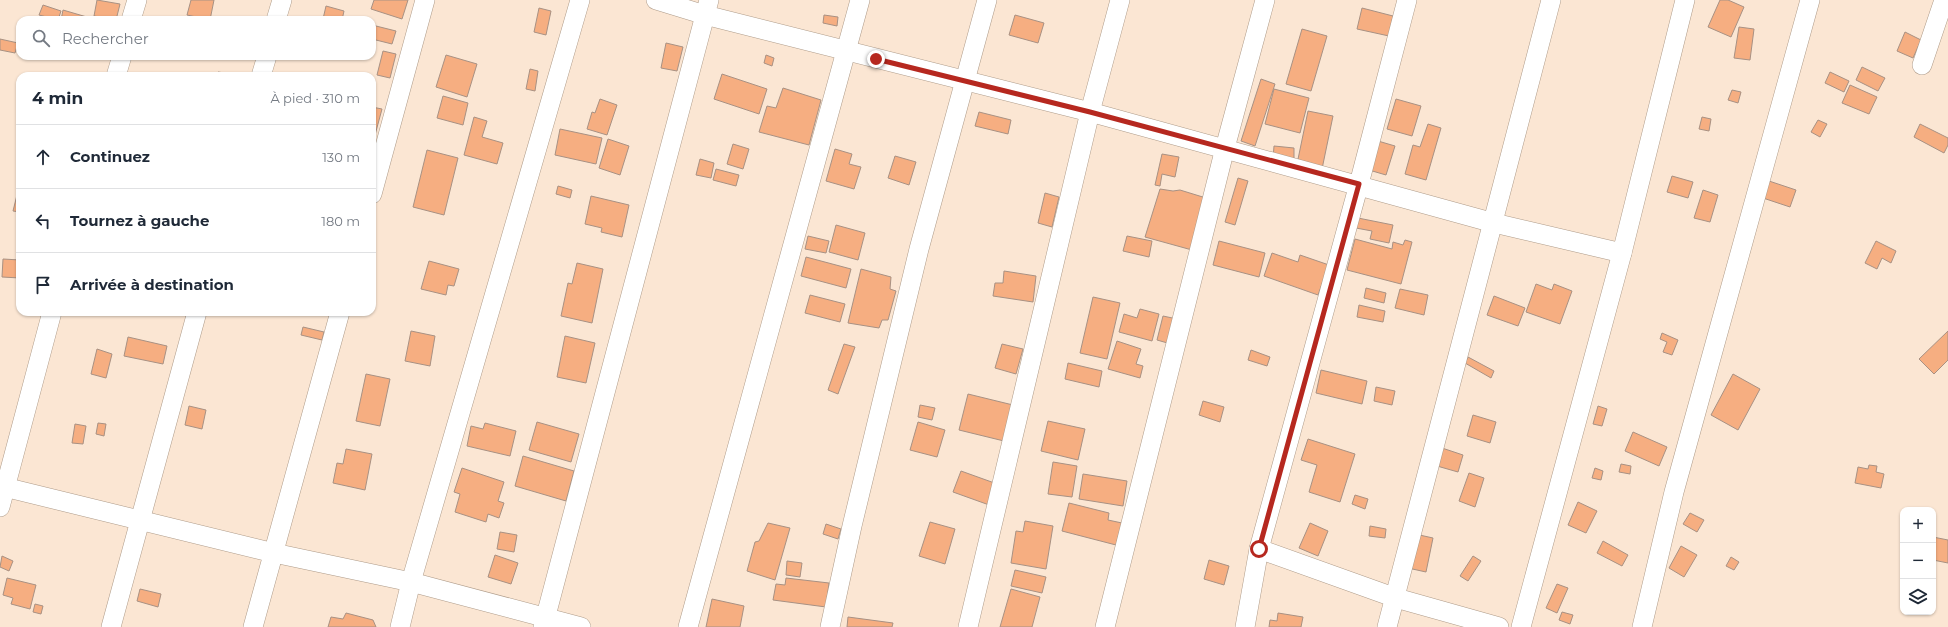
<!DOCTYPE html>
<html lang="fr">
<head>
<meta charset="utf-8">
<style>
  :root { --surface:#fff; --page:#f6f6f7; --text:#1f2937; --muted:#747a83; --line:#e0e1e3 }
  body { margin:0; font-family:Montserrat,sans-serif; background:var(--page); color:var(--text) }
  .controls { position:absolute; right:12px; bottom:12px; display:grid; overflow:hidden; border-radius:8px; box-shadow:0 1px 3px #0004 }
  .controls button { width:36px; height:36px; display:grid; place-items:center; padding:0; border:0; border-bottom:1px solid var(--line); background:var(--surface); color:var(--text); font:20px sans-serif }
  .stop { position:absolute; width:12px; height:12px; margin:-9px; border:3px solid #b6281f; border-radius:50%; background:#fff }
  .stop.end { background:#b6281f; border-color:#fff; box-shadow:0 1px 4px #0008 }
  .list { margin:0; padding:0; list-style:none }
  h2 { display:flex; justify-content:space-between; align-items:center; height:52px; margin:0; padding:0 16px; font-size:17px }
  h2 small { font-size:13px; font-weight:400; color:var(--muted) }
  .list li { display:grid; grid-template-columns:26px 1fr auto; gap:12px; align-items:center; box-sizing:border-box; height:64px; padding:0 16px; border-top:1px solid var(--line) }
  .list b { display:block; font-size:15px; white-space:nowrap }
  .list em { font-size:13px; font-style:normal; color:var(--muted) }
  .icon { flex:none; width:22px; height:22px; fill:none; stroke:currentColor; stroke-width:2; stroke-linecap:round; stroke-linejoin:round }
  .map { position:relative; flex:none; width:1948px; height:627px; overflow:hidden }
  .search { position:absolute; background:var(--surface); box-shadow:0 1px 3px #0004; left:16px; top:16px; width:360px; height:44px; display:flex; align-items:center; gap:10px; box-sizing:border-box; padding:0 14px; border-radius:12px; color:var(--muted); font-size:15px }
  .panel { position:absolute; background:var(--surface); box-shadow:0 1px 3px #0004; left:16px; top:72px; width:360px; height:244px; border-radius:12px }
  .map>svg:first-child { display:block }
  .building { fill:#f6ae81; stroke:#a89183 }
  .lines { fill:none; stroke-linecap:round; stroke-linejoin:round }
  .minor-casing { stroke:#ae9b89; stroke-width:20 }
  .minor { stroke:#fff; stroke-width:19 }
  .route { stroke:#b6281f; stroke-width:5 }
</style>
</head>
<body>
<div class="map">
<svg width="1948" height="627" viewBox="0 0 1948 627">
  <rect width="100%" height="100%" fill="#fbe6d3"/>
  <g class="building">
    <polygon points="97,0 120,4 116,20 94,16"/>
    <polygon points="191,0 214,0 210,20 187,15"/>
    <polygon points="374,0 408,0 402,19 371,9"/>
    <polygon points="1720,0 1728,0 1744,7 1731,37 1708,27"/>
    <polygon points="43,5 61,11 58,20 39,15"/>
    <polygon points="326,6 344,11 342,20 323,19"/>
    <polygon points="539,8 551,11 546,35 534,32"/>
    <polygon points="1362,8 1393,16 1389,36 1357,29"/>
    <polygon points="63,10 97,20 61,20"/>
    <polygon points="824,15 838,17 837,26 823,23"/>
    <polygon points="1015,15 1044,23 1038,43 1009,35"/>
    <polygon points="372,25 396,31 392,44 372,39"/>
    <polygon points="1739,27 1754,29 1750,60 1734,58"/>
    <polygon points="1302,29 1327,36 1311,91 1286,84"/>
    <polygon points="1905,32 1921,40 1913,58 1897,51"/>
    <polygon points="0,39 18,43 15,53 0,50"/>
    <polygon points="666,43 683,47 677,71 661,68"/>
    <polygon points="383,51 396,54 390,78 377,75"/>
    <polygon points="446,55 477,64 467,97 436,87"/>
    <polygon points="766,55 774,58 772,66 764,63"/>
    <polygon points="1862,67 1885,78 1878,91 1856,80"/>
    <polygon points="530,69 538,71 535,91 526,89"/>
    <polygon points="218,72 237,75 237,76 217,76"/>
    <polygon points="1830,72 1849,81 1844,92 1825,83"/>
    <polygon points="722,74 767,89 759,114 714,99"/>
    <polygon points="1261,79 1275,84 1255,146 1241,141"/>
    <polygon points="1850,85 1877,97 1869,114 1842,103"/>
    <polygon points="783,88 821,100 809,145 759,132 767,106 776,108"/>
    <polygon points="1274,89 1309,98 1300,133 1265,124"/>
    <polygon points="1732,90 1741,92 1738,103 1728,100"/>
    <polygon points="443,96 468,103 463,125 437,118"/>
    <polygon points="600,99 617,105 607,135 587,129 592,112 595,113"/>
    <polygon points="1396,99 1421,106 1412,136 1387,129"/>
    <polygon points="372,107 382,109 375,135 372,134"/>
    <polygon points="1308,111 1333,116 1322,169 1297,164"/>
    <polygon points="979,112 1011,120 1008,134 975,126"/>
    <polygon points="474,117 487,121 482,137 503,143 497,164 464,155"/>
    <polygon points="1702,117 1711,119 1709,131 1699,129"/>
    <polygon points="1818,120 1827,124 1820,137 1811,132"/>
    <polygon points="1428,124 1441,128 1426,180 1405,174 1413,145 1420,147"/>
    <polygon points="1920,124 1948,138 1948,145 1944,153 1914,137"/>
    <polygon points="560,129 602,138 596,164 555,155"/>
    <polygon points="608,139 629,146 620,175 599,168"/>
    <polygon points="1378,141 1395,146 1386,175 1369,170"/>
    <polygon points="733,144 749,149 743,169 727,164"/>
    <polygon points="1274,146 1294,148 1294,160 1273,159"/>
    <polygon points="835,149 852,154 849,164 861,167 854,189 826,181"/>
    <polygon points="427,150 458,158 444,215 413,207"/>
    <polygon points="1162,154 1179,157 1175,177 1162,174 1160,186 1155,185"/>
    <polygon points="895,156 916,162 909,185 888,178"/>
    <polygon points="700,159 714,163 711,178 696,175"/>
    <polygon points="716,169 739,175 736,186 713,180"/>
    <polygon points="1672,176 1693,182 1688,198 1667,192"/>
    <polygon points="1238,178 1248,181 1235,225 1225,222"/>
    <polygon points="1763,179 1796,190 1790,207 1757,196"/>
    <polygon points="558,186 572,190 570,198 556,194"/>
    <polygon points="19,187 20,188 20,212 13,211"/>
    <polygon points="1160,189 1173,191 1180,190 1206,198 1192,250 1145,237"/>
    <polygon points="1703,190 1718,195 1710,222 1694,218"/>
    <polygon points="1045,193 1059,197 1052,227 1038,223"/>
    <polygon points="591,196 629,205 622,237 601,232 602,228 585,224"/>
    <polygon points="1358,218 1393,225 1389,243 1370,239 1372,231 1356,228"/>
    <polygon points="836,225 865,233 858,260 829,252"/>
    <polygon points="808,236 829,241 826,253 805,249"/>
    <polygon points="1127,236 1152,241 1149,257 1123,251"/>
    <polygon points="1355,239 1392,249 1393,242 1403,245 1405,240 1412,242 1401,284 1347,270"/>
    <polygon points="1219,241 1265,253 1259,277 1213,265"/>
    <polygon points="1876,241 1896,251 1891,263 1882,258 1877,269 1865,263"/>
    <polygon points="1272,253 1298,262 1300,255 1329,265 1318,295 1264,276"/>
    <polygon points="806,257 851,269 846,288 801,276"/>
    <polygon points="3,259 20,260 20,278 2,277"/>
    <polygon points="429,261 459,269 454,286 448,285 446,295 421,289"/>
    <polygon points="577,263 603,269 592,323 561,316 568,283 572,284"/>
    <polygon points="861,269 891,277 890,289 896,291 888,320 882,320 879,328 848,323"/>
    <polygon points="1004,271 1036,276 1033,302 993,296 995,283 1003,283"/>
    <polygon points="1536,284 1552,290 1554,284 1572,291 1560,324 1526,312"/>
    <polygon points="1366,288 1386,293 1384,303 1364,298"/>
    <polygon points="1400,289 1428,295 1424,315 1395,308"/>
    <polygon points="810,295 845,304 840,322 805,313"/>
    <polygon points="1494,296 1525,308 1518,326 1487,315"/>
    <polygon points="1093,297 1120,303 1107,359 1080,353"/>
    <polygon points="1359,305 1385,311 1383,322 1357,317"/>
    <polygon points="1140,309 1159,314 1152,341 1119,332 1124,314 1137,318"/>
    <polygon points="1163,316 1177,319 1171,344 1157,340"/>
    <polygon points="303,327 324,332 322,340 301,335"/>
    <polygon points="411,331 435,336 430,366 405,361"/>
    <polygon points="1948,331 1948,360 1934,374 1919,359"/>
    <polygon points="1662,333 1678,340 1672,355 1663,352 1667,342 1660,339"/>
    <polygon points="565,336 595,343 586,383 557,377"/>
    <polygon points="128,337 167,346 163,364 124,356"/>
    <polygon points="1117,341 1141,349 1136,364 1143,366 1140,378 1108,369"/>
    <polygon points="844,344 855,347 838,394 828,390"/>
    <polygon points="1002,344 1023,349 1016,374 995,368"/>
    <polygon points="97,349 112,354 106,378 91,374"/>
    <polygon points="1251,350 1270,357 1267,366 1248,360"/>
    <polygon points="1468,357 1494,371 1491,378 1465,363"/>
    <polygon points="1068,363 1102,371 1099,387 1065,379"/>
    <polygon points="1321,370 1367,381 1362,404 1316,393"/>
    <polygon points="366,374 390,379 380,426 356,421"/>
    <polygon points="1733,374 1760,389 1738,430 1711,415"/>
    <polygon points="1376,387 1395,391 1392,405 1374,401"/>
    <polygon points="968,394 1013,405 1004,441 959,430"/>
    <polygon points="1203,401 1224,407 1220,422 1199,415"/>
    <polygon points="920,405 935,408 932,420 918,417"/>
    <polygon points="189,406 206,410 202,429 185,425"/>
    <polygon points="1598,406 1607,409 1602,426 1593,424"/>
    <polygon points="1473,415 1496,422 1490,443 1467,436"/>
    <polygon points="1048,421 1085,429 1078,460 1041,451"/>
    <polygon points="537,422 579,434 571,462 529,450"/>
    <polygon points="918,422 945,430 937,457 910,450"/>
    <polygon points="98,423 106,424 104,436 96,434"/>
    <polygon points="485,423 516,431 510,456 467,446 471,426 483,429"/>
    <polygon points="75,424 86,426 83,444 72,443"/>
    <polygon points="1633,432 1667,447 1659,466 1625,451"/>
    <polygon points="1308,439 1355,454 1340,502 1309,492 1317,465 1301,460"/>
    <polygon points="1442,448 1463,455 1458,472 1437,466"/>
    <polygon points="346,449 372,454 365,490 333,483 337,463 343,464"/>
    <polygon points="523,456 574,471 566,501 515,486"/>
    <polygon points="1053,462 1077,466 1072,497 1048,494"/>
    <polygon points="1621,464 1631,466 1630,474 1619,472"/>
    <polygon points="1869,465 1877,466 1876,472 1884,474 1881,488 1855,483 1858,467 1868,469"/>
    <polygon points="462,468 504,482 498,501 504,503 499,518 488,514 486,522 455,512 460,494 454,492"/>
    <polygon points="1595,468 1603,471 1601,480 1592,478"/>
    <polygon points="961,471 1000,485 992,506 953,492"/>
    <polygon points="1469,473 1484,478 1475,507 1459,501"/>
    <polygon points="1083,474 1127,481 1123,506 1079,499"/>
    <polygon points="1355,495 1368,499 1365,509 1352,504"/>
    <polygon points="1578,502 1597,511 1586,533 1568,525"/>
    <polygon points="1069,503 1109,513 1108,520 1122,523 1116,545 1062,531"/>
    <polygon points="1690,513 1704,520 1697,532 1683,524"/>
    <polygon points="1025,521 1053,526 1046,569 1011,563 1016,531 1023,532"/>
    <polygon points="930,522 955,529 945,564 919,556"/>
    <polygon points="768,523 790,528 775,580 747,571 755,542 759,541"/>
    <polygon points="1310,523 1328,531 1318,556 1299,548"/>
    <polygon points="826,524 841,529 838,539 823,534"/>
    <polygon points="1370,526 1386,529 1385,538 1369,536"/>
    <polygon points="500,532 517,535 514,552 497,549"/>
    <polygon points="1415,534 1433,538 1426,572 1408,568"/>
    <polygon points="1933,537 1948,540 1948,563 1933,560"/>
    <polygon points="1603,541 1628,555 1622,566 1597,553"/>
    <polygon points="1681,546 1697,555 1684,577 1669,568"/>
    <polygon points="495,555 518,563 511,584 488,577"/>
    <polygon points="2,556 13,561 9,571 0,567"/>
    <polygon points="1473,556 1481,561 1468,581 1460,576"/>
    <polygon points="1731,557 1739,562 1734,570 1726,566"/>
    <polygon points="1209,560 1229,566 1224,585 1204,579"/>
    <polygon points="787,561 802,563 800,577 786,575"/>
    <polygon points="1015,570 1046,577 1042,593 1011,586"/>
    <polygon points="7,578 36,585 30,609 11,604 13,598 3,595"/>
    <polygon points="786,578 829,583 826,607 773,600 776,584 785,585"/>
    <polygon points="1557,584 1568,588 1557,613 1546,608"/>
    <polygon points="140,589 161,594 158,607 137,601"/>
    <polygon points="1011,589 1040,597 1032,627 1000,627"/>
    <polygon points="712,599 744,606 740,627 706,627"/>
    <polygon points="35,604 43,606 41,614 33,612"/>
    <polygon points="1562,612 1573,615 1570,624 1559,620"/>
    <polygon points="346,613 373,620 376,627 328,627 331,617 343,619"/>
    <polygon points="1278,613 1303,617 1301,627 1269,627 1270,620 1277,621"/>
    <polygon points="848,617 893,623 892,627 847,627"/>
  </g>
  <g class="lines">
    <g class="minor-casing">
      <g id="minor">
        <polyline points="656,0 705,15 1090,112 1494,223 1622,253"/>
        <polyline points="131,20 137,0"/>
        <polyline points="276,20 282,0"/>
        <polyline points="1922,65 1944,0"/>
        <polyline points="116,76 122,56"/>
        <polyline points="261,76 267,56"/>
        <polyline points="372,194 425,0"/>
        <polyline points="0,486 274,553 411,582 581,627"/>
        <polyline points="0,507 52,312"/>
        <polyline points="1259,549 1396,598 1499,627"/>
        <polyline points="111,627 197,312"/>
        <polyline points="253,627 340,312"/>
        <polyline points="400,627 411,582 580,0"/>
        <polyline points="543,627 709,0"/>
        <polyline points="688,627 860,0"/>
        <polyline points="830,627 852,526 919,249 987,0"/>
        <polyline points="968,627 1090,112 1120,0"/>
        <polyline points="1105,627 1225,148 1265,0"/>
        <polyline points="1245,627 1259,549 1359,184 1407,0"/>
        <polyline points="1387,627 1551,0"/>
        <polyline points="1521,627 1622,253 1685,0"/>
        <polyline points="1642,627 1674,492 1810,0"/>
      </g>
    </g>
    <use href="#minor" class="minor"/>
  </g>
  <g class="lines">
    <polyline class="route" points="876,59 1090,112 1359,184 1259,549"/>
  </g>
</svg>
<div class="controls">
<button>+</button>
<button>−</button>
<button><svg class="icon" aria-label="layers" viewBox="0 0 24 24"><path d="M12 4l9 5-9 5-9-5zM3 14l9 5 9-5"/></svg></button>
</div>
<div class="stop" style="left:1259px;top:549px"></div>
<div class="stop end" style="left:876px;top:59px"></div>
<div class="search"><svg class="icon" aria-label="search" viewBox="0 0 24 24"><circle cx="10" cy="10" r="6"/><path d="M15 15l6 6"/></svg>Rechercher</div>
<section class="panel">
<h2>4 min<small>À pied · 310 m</small></h2>
<ul class="list">
<li><svg class="icon" aria-label="ahead" viewBox="0 0 24 24"><path d="M12 20V5M6 11l6-6 6 6"/></svg><div><b>Continuez</b></div><em>130 m</em></li>
<li><svg class="icon" aria-label="left" viewBox="0 0 24 24"><path d="M17 20v-9H6M10 6l-5 5 5 5"/></svg><div><b>Tournez à gauche</b></div><em>180 m</em></li>
<li><svg class="icon" aria-label="arrive" viewBox="0 0 24 24"><path d="M6 21V4h12l-3 4 3 4H6"/></svg><div><b>Arrivée à destination</b></div></li>
</ul>
</section>
</div>
</body>
</html>
